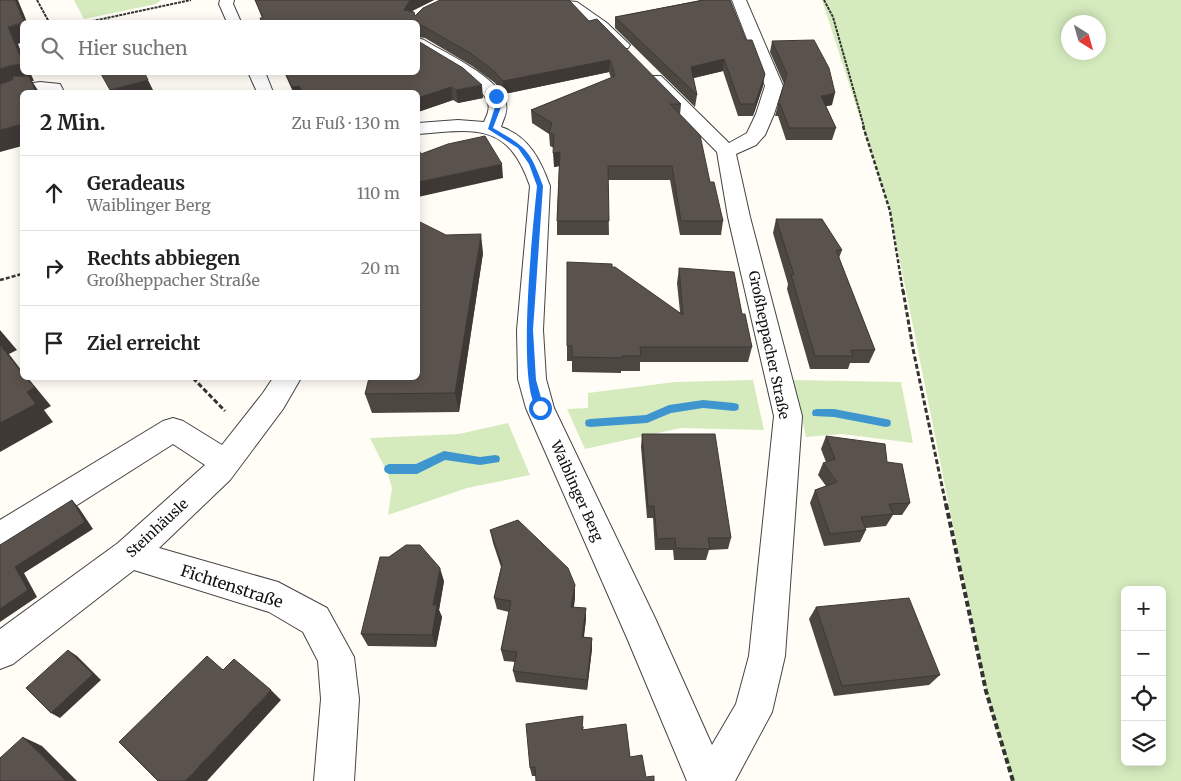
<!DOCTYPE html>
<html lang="de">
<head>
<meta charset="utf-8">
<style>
  :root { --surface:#fff; --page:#f6f6f6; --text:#222; --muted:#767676; --line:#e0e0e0 }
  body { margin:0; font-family:Merriweather,serif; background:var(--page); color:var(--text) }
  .controls { position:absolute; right:15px; bottom:15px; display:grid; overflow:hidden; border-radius:8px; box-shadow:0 2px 12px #0003 }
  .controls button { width:45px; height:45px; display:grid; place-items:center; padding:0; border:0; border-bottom:1px solid var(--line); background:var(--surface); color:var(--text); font:25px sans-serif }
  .compass { position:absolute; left:1061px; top:15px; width:45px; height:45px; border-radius:50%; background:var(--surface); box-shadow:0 2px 12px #0003; rotate:143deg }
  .stop { position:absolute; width:15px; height:15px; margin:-11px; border:4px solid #1a73e8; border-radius:50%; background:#fff }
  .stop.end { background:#1a73e8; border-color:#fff; box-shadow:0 1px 5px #0008 }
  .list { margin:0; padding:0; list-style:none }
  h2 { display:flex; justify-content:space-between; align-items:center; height:65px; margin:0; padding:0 20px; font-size:21px }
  h2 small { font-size:16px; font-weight:400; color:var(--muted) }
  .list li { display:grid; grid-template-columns:32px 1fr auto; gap:15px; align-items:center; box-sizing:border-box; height:75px; padding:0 20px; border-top:1px solid var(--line) }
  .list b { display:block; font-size:19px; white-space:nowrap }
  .list p { margin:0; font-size:16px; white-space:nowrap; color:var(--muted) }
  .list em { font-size:16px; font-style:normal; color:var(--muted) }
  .icon { flex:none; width:28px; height:28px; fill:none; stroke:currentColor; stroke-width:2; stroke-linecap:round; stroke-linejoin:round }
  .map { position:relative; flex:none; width:1181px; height:781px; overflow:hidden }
  .search { position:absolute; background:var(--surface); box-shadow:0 2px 12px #0003; left:20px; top:20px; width:400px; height:55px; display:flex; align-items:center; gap:12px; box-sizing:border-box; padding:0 18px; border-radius:8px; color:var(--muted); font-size:19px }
  .panel { position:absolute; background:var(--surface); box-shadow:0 2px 12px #0003; left:20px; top:90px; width:400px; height:290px; border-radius:8px }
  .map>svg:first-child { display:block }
  .green { fill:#d5ebbd; fill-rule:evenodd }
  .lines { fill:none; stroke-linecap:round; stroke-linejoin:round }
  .stream { fill:#3f96cf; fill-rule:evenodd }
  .minor-casing { stroke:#444; stroke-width:2 }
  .path-far3 { stroke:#333; stroke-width:2; stroke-dasharray:3 1; stroke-linecap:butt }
  .path-far2 { stroke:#333; stroke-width:2.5; stroke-dasharray:4 2; stroke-linecap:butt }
  .path-far1 { stroke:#333; stroke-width:3; stroke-dasharray:5 2.5; stroke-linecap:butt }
  .path { stroke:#333; stroke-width:4; stroke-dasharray:6 3; stroke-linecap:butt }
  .minor { fill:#fff; fill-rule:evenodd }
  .wall { fill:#4d4742 }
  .shaded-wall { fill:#3f3936 }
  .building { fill:#5a524d; stroke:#3f3936 }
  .route { fill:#1a73e8 }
  .labels { text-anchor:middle; stroke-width:5; stroke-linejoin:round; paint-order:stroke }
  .street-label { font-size:14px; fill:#111; stroke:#fff }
  .near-street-label { font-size:16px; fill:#111; stroke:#fff }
</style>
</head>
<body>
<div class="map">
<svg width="1181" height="781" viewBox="0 0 1181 781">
  <rect width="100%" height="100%" fill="#fffdf5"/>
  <g class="green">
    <polygon points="74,0 161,0 156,4 84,19"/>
    <path d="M822 0H1181V781H1013L986 691 890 211ZM1098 22V52H1068V22ZM1125 590H1162V762H1125Z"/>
    <polygon points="753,380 764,430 681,428 585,449 567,409 588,408 588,393 675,382"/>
    <polygon points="793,380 901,382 913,443 842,434 806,437"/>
    <polygon points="508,423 530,475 467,488 388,515 392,488 388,474 370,438 459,434"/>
  </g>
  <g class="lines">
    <g class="stream">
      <polygon points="703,400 734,403 738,404 739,407 738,410 734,411 703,408 671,413 647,423 590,427 586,426 585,423 586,420 590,419 646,415 669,405"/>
      <polygon points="817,409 834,409 886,419 890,420 891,423 890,426 886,427 834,417 813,416 812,413 813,410"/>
      <polygon points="444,451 480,457 495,455 499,456 500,459 499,462 480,465 445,460 417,474 389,474 385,472 384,469 385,466 389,464 416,464"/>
    </g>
    <g class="minor-casing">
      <g id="minor">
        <polygon points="220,0 234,0 233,4 241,22 227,22 219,4"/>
        <polygon points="557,0 577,2 607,23 630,45 628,48 616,48 589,23"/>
        <path d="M732 0H746L783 86 774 114 765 135 756 145 736 154 750 217 802 416 785 656 772 712 735 781H687L627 638 526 408 518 379 517 330 530 186C508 122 475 129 418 134V123L458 120 484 122C487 115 491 108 487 100 479 83 434 61 418 50V38L424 40C445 53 501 78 506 104 508 112 503 120 501 127 529 136 541 161 550 186L543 330 546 379 554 408 655 618 712 745 736 704 749 656 774 416 728 217 717 152 646 80 649 76H661L729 143 747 133 756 114 765 86Z"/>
        <polygon points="248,72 265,72 273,92 257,92"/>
        <polygon points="40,82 60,84 64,92 22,92 22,96 0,106 0,93 20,85"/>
        <polygon points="273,378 301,378 283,409 230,480 159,548 278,582 327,608 354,657 359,699 354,781 314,781 321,699 318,661 303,632 269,612 134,570 13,664 0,669 0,629 118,543 205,465 173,444 11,547 0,551 0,520 163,421 173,418 183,421 222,445 263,393"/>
      </g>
    </g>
    <g class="path-far3">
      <polyline points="37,0 49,22"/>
      <polyline points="824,0 833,17 864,127"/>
      <polyline points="88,22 191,0"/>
    </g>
    <g class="path-far2">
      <polyline points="863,126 890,211 903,292"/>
      <polyline points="0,280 22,274"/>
    </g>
    <g class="path-far1">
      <polyline points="903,290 913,349 946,505"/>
      <polyline points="193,378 225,411"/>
    </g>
    <polyline class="path" points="946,504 986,691 1013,781"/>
    <use href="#minor" class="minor"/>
  </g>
  <g class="wall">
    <polygon points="255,0 434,0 412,11 415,16 589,21 681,104 680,115 710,182 723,221 721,235 680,235 670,180 608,180 609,235 557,235 557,221 559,166 554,167 554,148 550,146 549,134 532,123 531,110 611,78 609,72 504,94 495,83 472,66 425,38 418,37 418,22 261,22 260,18 262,18"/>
    <polygon points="701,0 730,0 763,86 753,116 738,116 723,71 693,78 697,95 695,107 615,28 615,17"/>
    <polygon points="772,41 832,105 826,106 836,128 832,140 786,140 778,116 775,116 778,104 784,84 770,52"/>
    <polygon points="284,72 418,72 483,98 458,103 453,100 418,112 418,92 293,92"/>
    <polygon points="776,219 842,250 839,258 875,350 869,363 850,363 848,369 810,369 787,289 788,284 773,233"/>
    <polygon points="483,253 459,412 372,413 365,394"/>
    <polygon points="679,268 742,314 752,347 748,362 640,362 640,371 621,371 621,373 572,372 572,361 567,361 567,346 680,312 677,283"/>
    <polygon points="642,434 731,538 728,549 709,550 706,560 674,560 673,550 655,550 653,518 647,518 641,447"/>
    <polygon points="826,436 887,462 910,503 902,515 893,515 886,526 866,528 866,530 860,542 824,546 810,503 815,490 826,486 818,475 823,463 826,462 821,449"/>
    <polygon points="490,530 575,585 575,597 574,607 586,619 584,637 592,638 592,649 587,690 516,682 513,671 515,662 504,661 501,650 509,612 497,609 494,598 501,567 493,543"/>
    <polygon points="444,581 439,610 442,617 436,647 368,646 361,634"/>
    <polygon points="816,607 940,675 929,685 834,696 809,619"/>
    <polygon points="584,726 583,730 630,757 646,777 654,781 536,776 532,776 530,768"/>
  </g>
  <g class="shaded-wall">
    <polygon points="15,0 18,0 27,22 24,22"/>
    <polygon points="410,0 434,0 412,11 404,10"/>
    <polygon points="22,23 22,42 18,44 22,54 22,61 8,27"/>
    <polygon points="724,59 723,71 690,79 691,67"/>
    <polygon points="610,60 609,72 504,94 503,81"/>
    <polygon points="22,64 22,72 30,72 34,81 32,81 39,92 0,91 0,69 8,66"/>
    <polygon points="765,74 763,86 753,116 755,104"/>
    <polygon points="148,80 154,92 111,92 110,90"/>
    <polygon points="482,85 483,98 458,103 456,90"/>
    <polygon points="299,86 302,92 294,92 292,87"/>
    <polygon points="451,87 453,100 418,112 418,98"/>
    <polygon points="835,93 832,105 818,108 821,96"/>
    <polygon points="22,124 22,146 0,152 0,130"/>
    <polygon points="560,152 560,166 554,167 553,153"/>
    <polygon points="502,164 503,178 418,197 418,182"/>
    <polygon points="481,234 483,253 459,412 455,393"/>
    <polygon points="0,330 17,350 9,354 22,371 22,373 0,345"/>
    <polygon points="26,378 28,378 51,406 44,410 53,422 0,452 0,423 27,392"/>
    <polygon points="72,500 79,508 93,529 24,573 37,597 0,622 0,609 15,567"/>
    <polygon points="440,568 444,581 439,610 442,617 436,647 432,635 433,605"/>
    <polygon points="575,585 575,597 572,619 571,607"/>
    <polygon points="586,608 586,619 582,648 582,637"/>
    <polygon points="592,638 592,649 587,690 587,680"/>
    <polygon points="68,650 77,656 101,680 60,718 51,713"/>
    <polygon points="271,690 281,700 207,781 185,781"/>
    <polygon points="23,737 42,746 77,781 66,781"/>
  </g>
  <g class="building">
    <polygon points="0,0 15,0 24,22 8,27 22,61 22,64 8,66 0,69"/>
    <polygon points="255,0 410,0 404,10 414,12 415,16 423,8 440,0 569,0 589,21 597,19 681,104 670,104 700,135 710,182 714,182 723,221 681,221 672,166 608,166 609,221 557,221 560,152 553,153 554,135 549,132 552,123 531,110 615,76 610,60 503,81 494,71 470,53 423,26 418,25 418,22 262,22 260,18 263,18"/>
    <polygon points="704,0 730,0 746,40 752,40 765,74 755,104 740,104 724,59 691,67 697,95 615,17"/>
    <polygon points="109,20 111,22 96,22"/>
    <polygon points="814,40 829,68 835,93 821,96 836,128 789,128 780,104 778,104 787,74 772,41"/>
    <polygon points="418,41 463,68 482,85 456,90 451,87 418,98 418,92 303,92 299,86 292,87 285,72 418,72"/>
    <polygon points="100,72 144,72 148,80 110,90"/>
    <polygon points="13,76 29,76 36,92 22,92 22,124 0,130 0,84 12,80"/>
    <polygon points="485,136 502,164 418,182 418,148 421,154 448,144"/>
    <polygon points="776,219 822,219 842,250 836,250 875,350 851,350 853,356 815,356 791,275 794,275"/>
    <polygon points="418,221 446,235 481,234 455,393 365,394 369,378 418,378"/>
    <polygon points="567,262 612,264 612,267 615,267 683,315 679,268 734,272 742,314 745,314 752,347 640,347 641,356 622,356 622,358 572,357 572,346 567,346"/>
    <polygon points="0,345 22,373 22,378 26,378 35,387 27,392 36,404 0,423"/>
    <polygon points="642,434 715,434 731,538 708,538 710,549 676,548 675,538 657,539 654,506 648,506"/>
    <polygon points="826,436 885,444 887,462 902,464 910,503 889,504 893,514 861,517 866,530 830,534 815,490 837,482 823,463 835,459"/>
    <polygon points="72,500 85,522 15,567 28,590 0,609 0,545"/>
    <polygon points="518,520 568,568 575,585 571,607 586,608 582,637 592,638 587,680 513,671 517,652 501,650 511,601 494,598 502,565 490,530"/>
    <polygon points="406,545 420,545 440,568 433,605 437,605 432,635 361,634 380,557 389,557"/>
    <polygon points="909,598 940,675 842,686 816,607"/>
    <polygon points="68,650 93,674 51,713 26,688"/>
    <polygon points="207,656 223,670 234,659 271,690 185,781 158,781 119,742"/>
    <polygon points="583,716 582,730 626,724 630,757 642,755 646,777 654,776 654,781 536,781 535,767 530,768 526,724"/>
    <polygon points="23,737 66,781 0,781 0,758"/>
  </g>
  <path class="route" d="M496 94 499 96 501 107 493 128C526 147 530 150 543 186L533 330 536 380 544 408 540 411C514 398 534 218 537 186L529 164 518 148 488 129 495 107 494 96Z"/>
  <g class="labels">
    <g class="street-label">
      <text transform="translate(769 345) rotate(78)" y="5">Großheppacher Straße</text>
      <text transform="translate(577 491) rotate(66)" y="5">Waiblinger Berg</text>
      <text transform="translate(157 528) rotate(-43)" y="5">Steinhäusle</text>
    </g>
    <g class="near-street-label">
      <text transform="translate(232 586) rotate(18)" y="6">Fichtenstraße</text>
    </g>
  </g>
</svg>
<div class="controls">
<button>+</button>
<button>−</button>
<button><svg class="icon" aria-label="locate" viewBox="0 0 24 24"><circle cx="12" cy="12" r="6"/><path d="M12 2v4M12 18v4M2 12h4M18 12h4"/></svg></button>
<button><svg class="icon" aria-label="layers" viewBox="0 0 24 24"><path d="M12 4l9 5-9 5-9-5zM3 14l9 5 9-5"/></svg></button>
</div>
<svg class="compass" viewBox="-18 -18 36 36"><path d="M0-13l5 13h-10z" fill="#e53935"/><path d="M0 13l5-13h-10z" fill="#767676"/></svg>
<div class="stop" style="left:540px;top:408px"></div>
<div class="stop end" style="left:496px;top:96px"></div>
<div class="search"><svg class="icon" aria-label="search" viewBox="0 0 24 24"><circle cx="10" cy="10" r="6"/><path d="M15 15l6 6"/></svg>Hier suchen</div>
<section class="panel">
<h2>2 Min.<small>Zu Fuß · 130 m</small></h2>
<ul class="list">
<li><svg class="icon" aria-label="ahead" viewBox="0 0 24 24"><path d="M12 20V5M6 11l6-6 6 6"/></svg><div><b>Geradeaus</b><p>Waiblinger Berg</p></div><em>110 m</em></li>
<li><svg class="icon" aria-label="right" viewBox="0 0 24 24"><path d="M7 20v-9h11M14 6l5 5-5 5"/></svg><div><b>Rechts abbiegen</b><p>Großheppacher Straße</p></div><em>20 m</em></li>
<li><svg class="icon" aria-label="arrive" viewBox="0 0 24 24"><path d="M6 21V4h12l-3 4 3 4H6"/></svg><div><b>Ziel erreicht</b></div></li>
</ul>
</section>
</div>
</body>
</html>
